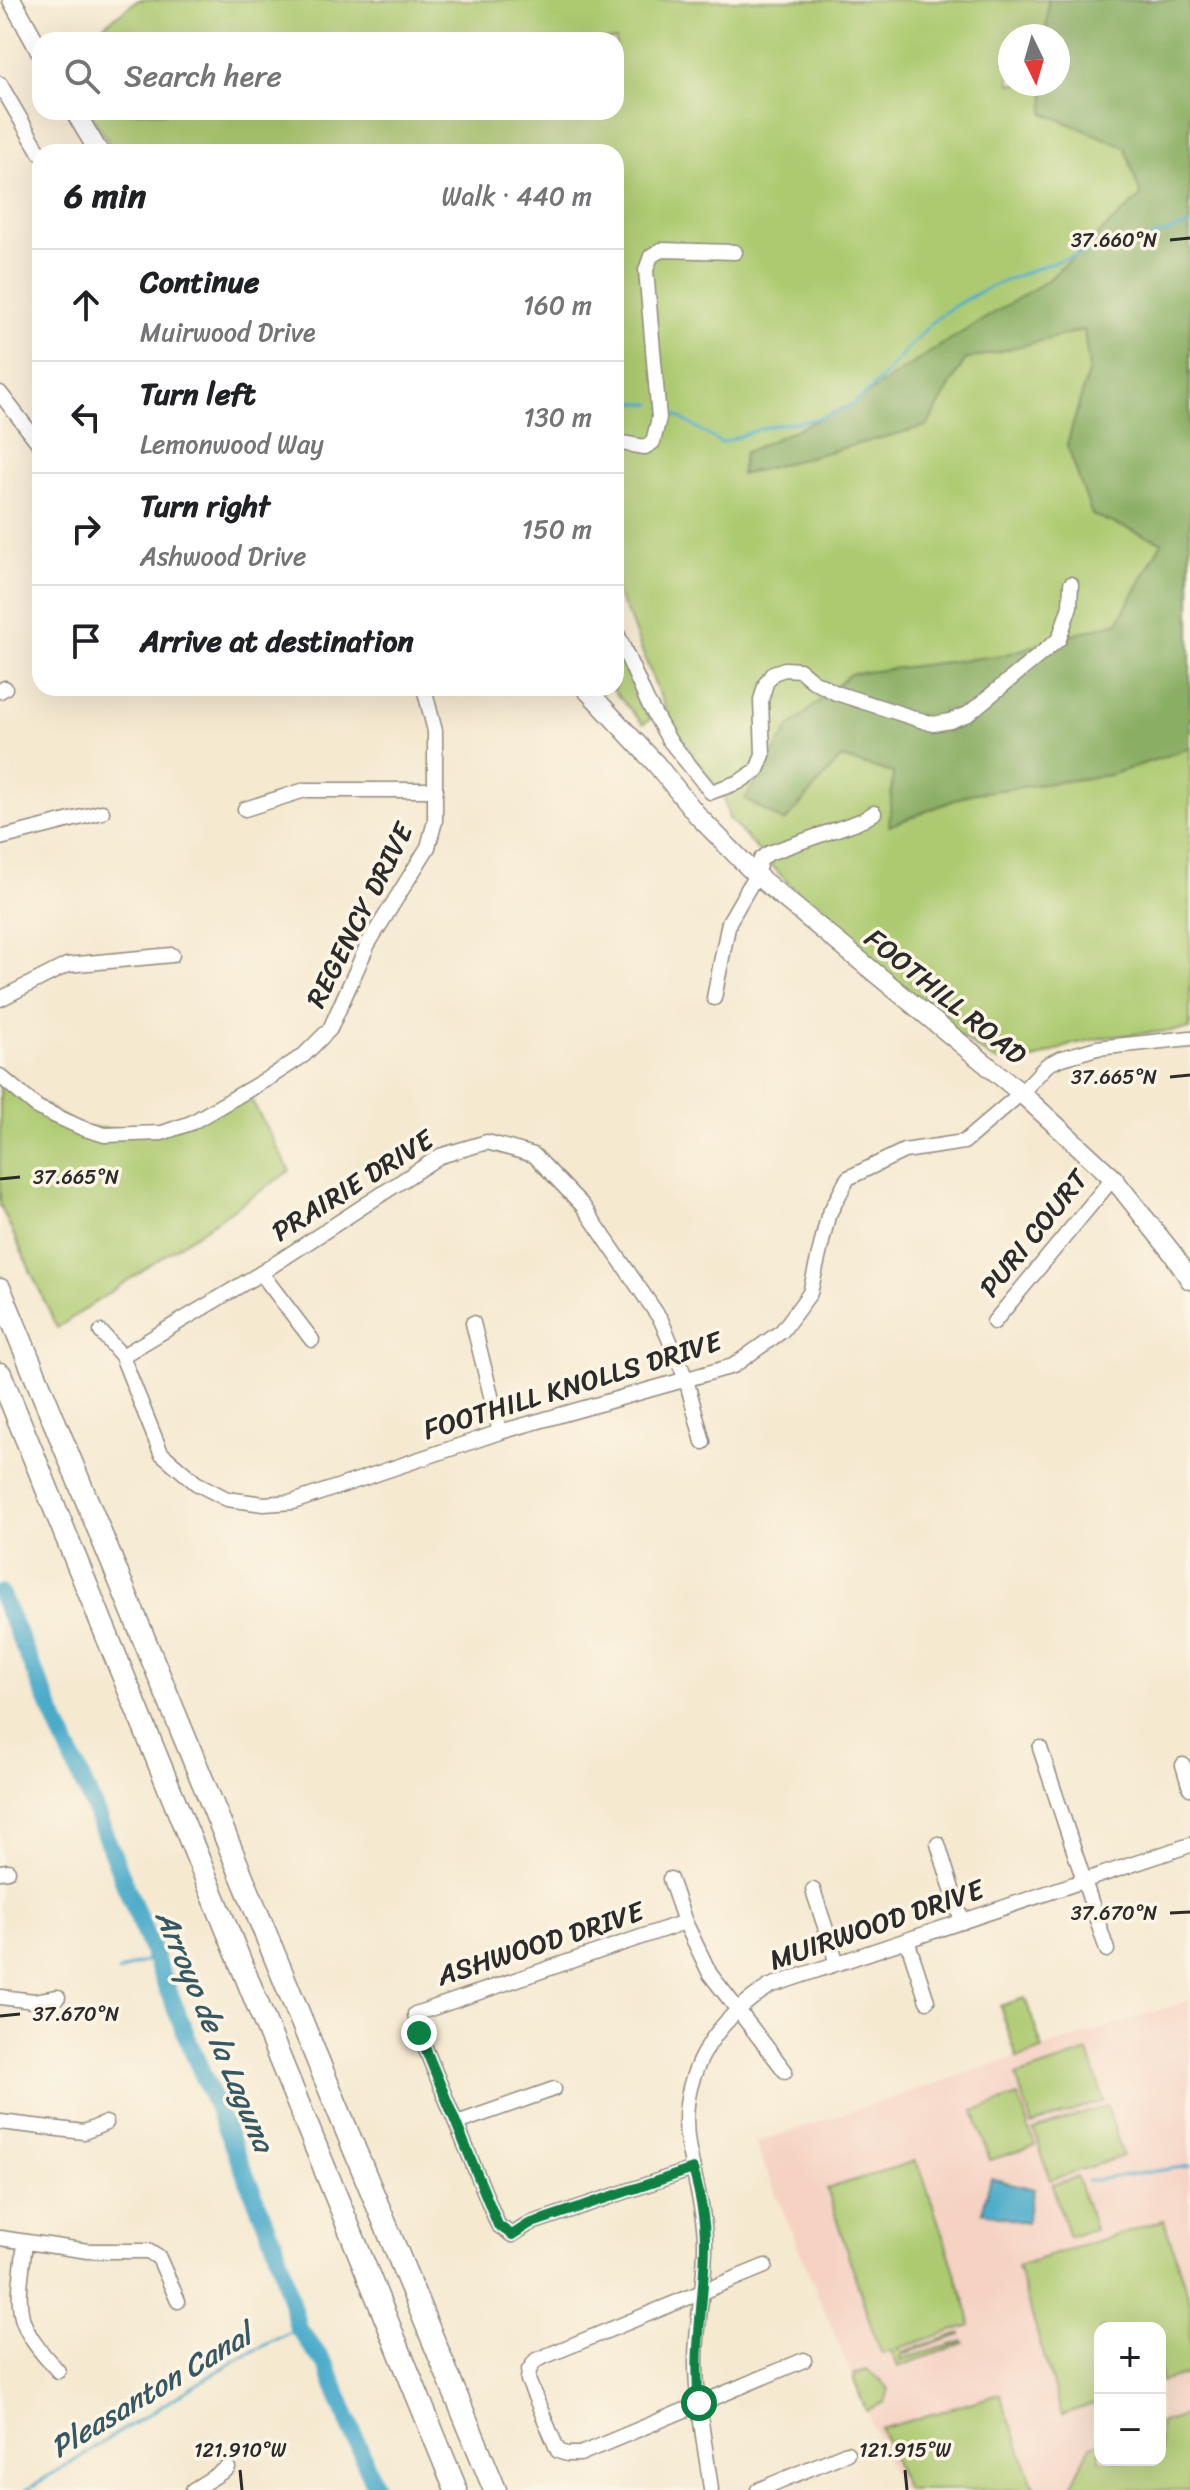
<!DOCTYPE html>
<html lang="en">
<head>
<meta charset="utf-8">
<style>
  :root { --surface:#fff; --page:#f6f6f6; --text:#202124; --muted:#757577; --line:#e0e0e0 }
  body { margin:0; font-family:Sriracha,sans-serif; background:var(--page); color:var(--text) }
  .controls { position:absolute; right:24px; bottom:24px; display:grid; overflow:hidden; border-radius:16px; box-shadow:0 8px 32px #0002 }
  .controls button { width:72px; height:72px; display:grid; place-items:center; padding:0; border:0; border-bottom:2px solid var(--line); background:var(--surface); color:var(--text); font:40px sans-serif }
  .compass { position:absolute; left:998px; top:24px; width:72px; height:72px; border-radius:50%; background:var(--surface); box-shadow:0 8px 32px #0002; rotate:175deg }
  .stop { position:absolute; width:24px; height:24px; margin:-18px; border:6px solid #0b8043; border-radius:50%; background:#fff }
  .stop.end { background:#0b8043; border-color:#fff; box-shadow:0 2px 8px #0008 }
  .list { margin:0; padding:0; list-style:none }
  h2 { display:flex; justify-content:space-between; align-items:center; height:104px; margin:0; padding:0 32px; font-size:34px }
  h2 small { font-size:26px; font-weight:400; color:var(--muted) }
  .list li { display:grid; grid-template-columns:52px 1fr auto; gap:24px; align-items:center; box-sizing:border-box; height:112px; padding:0 32px; border-top:2px solid var(--line) }
  .list b { display:block; font-size:30px; white-space:nowrap }
  .list p { margin:0; font-size:26px; white-space:nowrap; color:var(--muted) }
  .list em { font-size:26px; font-style:normal; color:var(--muted) }
  .icon { flex:none; width:44px; height:44px; fill:none; stroke:currentColor; stroke-width:2; stroke-linecap:round; stroke-linejoin:round }
  .map { position:relative; flex:none; width:1190px; height:2490px; overflow:hidden }
  .search { position:absolute; background:var(--surface); box-shadow:0 8px 32px #0002; left:32px; top:32px; width:592px; height:88px; display:flex; align-items:center; gap:20px; box-sizing:border-box; padding:0 28px; border-radius:24px; color:var(--muted); font-size:30px }
  .panel { position:absolute; background:var(--surface); box-shadow:0 8px 32px #0002; left:32px; top:144px; width:592px; height:552px; border-radius:24px }
  .map>svg:first-child { display:block }
  .built { fill:#f5d2c2; fill-rule:evenodd }
  .green { fill:#adca71; stroke:#6c7a4e; stroke-width:2; fill-rule:evenodd }
  .forest { fill:#8aae63; stroke:#5a6c47; stroke-width:2 }
  .water { fill:#4bacca; stroke:#3b6c7a; stroke-width:2 }
  .lines { fill:none; stroke-linecap:round; stroke-linejoin:round }
  .stream { stroke:#4bacca; stroke-width:3 }
  .river { stroke:#4bacca; stroke-width:18 }
  .minor-casing { stroke:#908a7e; stroke-width:17 }
  .major-casing { stroke:#908a7e; stroke-width:21 }
  .highway-casing { stroke:#908a7e; stroke-width:25 }
  .minor { stroke:#fff; stroke-width:14 }
  .major { stroke:#fff; stroke-width:18 }
  .highway { stroke:#fff; stroke-width:22 }
  .route { stroke:#0b8043; stroke-width:10 }
  .ticks { fill:none; stroke:#2b2b2b; stroke-width:3 }
  .labels { text-anchor:middle; stroke-width:7; stroke-linejoin:round; paint-order:stroke }
  .street-label { font-size:28px; fill:#2b2b2b; stroke:#fcf5e5 }
  .water-label { font-size:30px; font-style:italic; fill:#365863; stroke:#fcf5e5 }
  .ticks-label { font-size:20px; text-anchor:middle; fill:#2b2b2b; stroke:#fcf5e5; stroke-width:7; stroke-linejoin:round; paint-order:stroke }
</style>
</head>
<body>
<div class="map">
<svg width="1190" height="2490" viewBox="0 0 1190 2490">
  <rect width="100%" height="100%" fill="#fcf5e5"/>
  <filter id="ink" filterUnits="userSpaceOnUse"><feTurbulence type="fractalNoise" baseFrequency=".0125" numOctaves="2"/><feDisplacementMap in="SourceGraphic" scale="16" xChannelSelector="R" yChannelSelector="G"/><feConvolveMatrix kernelMatrix="1 2 1 2 8 2 1 2 1" color-interpolation-filters="sRGB"/></filter>
  <filter id="wash" filterUnits="userSpaceOnUse"><feTurbulence type="fractalNoise" baseFrequency=".006" numOctaves="4" result="noise"/><feDisplacementMap in="SourceGraphic" scale="32" xChannelSelector="R" yChannelSelector="G"/><feGaussianBlur stdDeviation="1.8" result="paint"/><feColorMatrix in="noise" values="0 0 0 0 0 0 0 0 0 0 0 0 0 0 0 0 0 1.4 0 .05"/><feComposite in="paint" operator="in"/></filter>
  <g filter="url(#wash)">
    <rect width="100%" height="100%" fill="#f5e9d0"/>
    <path class="built" d="M1190 2000V2490H899L755 2143ZM1100 2328H1160V2460H1100Z"/>
    <g class="green">
      <path d="M138 0H1190V1029L1107 1037 1073 1044 1025 1063 995 1060 972 1045 888 978 789 884 729 819 724 798 676 731 656 687 629 617 616 593V152H114L90 112H616V40H84ZM1010 36H1058V84H1010Z"/>
      <polygon points="616,636 652,718 643,724 611,688 616,688"/>
      <polygon points="0,1077 81,1128 163,1130 246,1090 290,1171 57,1328 0,1205"/>
      <polygon points="1025,1998 1043,2050 1017,2058 1000,2006"/>
      <polygon points="1088,2052 1104,2101 1032,2125 1016,2076"/>
      <polygon points="1018,2096 1035,2146 990,2160 974,2111"/>
      <polygon points="1107,2106 1123,2156 1050,2180 1034,2130"/>
      <polygon points="915,2161 922,2173 969,2314 970,2325 896,2349 902,2352 961,2333 961,2335 903,2354 900,2360 963,2341 964,2343 898,2367 891,2351 882,2354 876,2341 827,2189"/>
      <polygon points="1077,2177 1095,2229 1069,2237 1052,2185"/>
      <polygon points="1164,2220 1190,2302 1190,2373 1160,2382 1160,2328 1100,2328 1100,2402 1062,2415 1017,2266"/>
      <polygon points="867,2369 889,2389 885,2402 866,2411 854,2380 854,2375"/>
      <polygon points="1000,2394 1035,2490 906,2490 881,2429"/>
      <polygon points="1190,2413 1190,2490 1072,2490 1071,2487 1091,2445 1100,2442 1100,2460 1160,2460 1160,2423"/>
    </g>
    <polygon class="forest" points="1048,0 1190,0 1190,748 1110,775 970,794 889,826 893,773 841,758 785,822 745,799 789,728 850,674 1003,655 1118,622 1162,542 1092,515 1067,445 1089,369 1084,330 965,360 927,426 741,475 744,453 852,404 938,347 1048,280 1141,196 1125,147 1044,113 1045,84 1058,84 1058,36 1046,36"/>
    <polygon class="water" points="991,2178 1034,2189 1026,2223 982,2212"/>
    <g class="lines">
      <g class="stream">
        <polyline points="616,401 652,404"/>
        <path d="M663 407 721 443C736 438 752 431 767 427 793 421 820 422 844 409 882 388 906 343 940 316 971 291 1046 263 1085 253 1097 250 1109 250 1121 247 1146 242 1166 231 1190 225"/>
        <polyline points="118,1972 155,1957"/>
        <polyline points="1088,2181 1190,2166"/>
        <polyline points="26,2490 236,2360 298,2328"/>
      </g>
      <polyline class="river" points="0,1593 95,1810 191,2047 276,2247 298,2328 327,2367 376,2490"/>
    </g>
  </g>
  <g filter="url(#ink)">
    <g class="lines">
      <g class="minor-casing">
        <g id="minor">
          <polyline points="0,84 40,153"/>
          <polyline points="0,393 40,445"/>
          <polyline points="616,442 645,447 653,442 659,418 646,270 651,256 661,250 735,252"/>
          <polyline points="616,631 647,701 669,740 711,792"/>
          <polyline points="0,691 5,688"/>
          <polyline points="711,792 739,782 757,770 763,755 761,700 766,683 773,673 785,669 800,670 813,681 836,693 933,724 950,721 968,714 1059,639 1070,606 1071,584"/>
          <polyline points="245,809 305,790 436,790"/>
          <polyline points="0,838 102,812"/>
          <polyline points="714,998 729,922 756,875 761,859 769,853 863,820 874,813"/>
          <polyline points="0,999 67,965 172,955"/>
          <polyline points="0,1076 38,1108 82,1128 105,1135 162,1133 191,1123 272,1076 304,1055 330,1029 368,944 428,847 435,821 435,731 424,688"/>
          <polyline points="261,1273 312,1340"/>
          <polyline points="994,1322 1113,1178"/>
          <polyline points="473,1323 500,1432"/>
          <polyline points="101,1332 122,1356 161,1453 196,1483 227,1499 264,1504 293,1502 500,1432 733,1366 782,1331 810,1293 828,1216 848,1178 904,1151 964,1142 1021,1093 1047,1065 1059,1059 1097,1048 1190,1038"/>
          <polyline points="122,1356 261,1273 440,1156 487,1142 534,1155 583,1206 661,1320 686,1379 703,1442"/>
          <polyline points="1040,1748 1107,1950"/>
          <polyline points="1183,1765 1190,1788"/>
          <polyline points="938,1844 962,1922"/>
          <polyline points="0,1872 8,1871"/>
          <polyline points="670,1879 685,1922 710,1974 785,2071"/>
          <polyline points="813,1890 837,1963"/>
          <polyline points="685,1922 415,2014 419,2033 498,2225 512,2235 529,2224 693,2169"/>
          <polyline points="907,1940 927,2001"/>
          <polyline points="0,1997 34,2001 58,1997"/>
          <polyline points="0,2122 84,2132 106,2123"/>
          <polyline points="457,2123 554,2089"/>
          <polyline points="0,2238 88,2251 148,2251 159,2258 178,2301"/>
          <path d="M25 2242C18 2308 10 2320 58 2371"/>
          <polyline points="765,2266 536,2360 529,2370 528,2380 558,2451 567,2454 580,2454 804,2360"/>
          <polyline points="193,2490 228,2468"/>
          <path d="M711 2490C706 2448 696 2405 696 2362 696 2321 706 2281 705 2240 704 2206 693 2176 688 2144 677 2076 715 2020 770 1986L1190 1845"/>
          <polyline points="758,2490 847,2453"/>
        </g>
      </g>
      <g class="major-casing">
        <g id="major">
          <polyline points="12,0 40,51"/>
          <polyline points="75,112 99,152"/>
          <polyline points="585,688 656,764 698,816 756,875 1021,1093 1113,1178 1173,1254 1190,1280"/>
        </g>
      </g>
      <g class="highway-casing">
        <g id="highway">
          <polyline points="0,1290 495,2490"/>
          <polyline points="0,1374 456,2490"/>
        </g>
      </g>
      <use href="#minor" class="minor"/>
      <use href="#major" class="major"/>
      <use href="#highway" class="highway"/>
    </g>
  </g>
  <g class="lines" filter="url(#ink)">
    <path class="route" d="M419 2033 498 2225 512 2235 529 2224 693 2169C700 2194 705 2217 705 2242 705 2297 693 2349 699 2403"/>
  </g>
  <path class="ticks" d="M1170 240 1190 238M1170 1077 1190 1075M0 1179 20 1177M1170 1913 1190 1912M0 2016 20 2014M240 2470 242 2490M905 2470 907 2490"/>
  <g class="labels">
    <g class="street-label">
      <text transform="translate(359 915) rotate(-63)" y="10">REGENCY DRIVE</text>
      <text transform="translate(946 996) rotate(39)" y="10">FOOTHILL ROAD</text>
      <text transform="translate(352 1185) rotate(-32)" y="10">PRAIRIE DRIVE</text>
      <text transform="translate(1033 1233) rotate(-51)" y="10">PURI COURT</text>
      <text transform="translate(572 1385) rotate(-17)" y="10">FOOTHILL KNOLLS DRIVE</text>
      <text transform="translate(876 1924) rotate(-19)" y="10">MUIRWOOD DRIVE</text>
      <text transform="translate(540 1943) rotate(-18)" y="10">ASHWOOD DRIVE</text>
    </g>
    <g class="water-label">
      <text transform="translate(215 2031) rotate(67)" y="10">Arroyo de la Laguna</text>
      <text transform="translate(151 2391) rotate(-31)" y="10">Pleasanton Canal</text>
    </g>
  </g>
  <g class="ticks-label">
    <text x="1114" y="247">37.660°N</text>
    <text x="1114" y="1084">37.665°N</text>
    <text x="76" y="1184">37.665°N</text>
    <text x="1114" y="1920">37.670°N</text>
    <text x="76" y="2021">37.670°N</text>
    <text x="240" y="2457">121.910°W</text>
    <text x="905" y="2457">121.915°W</text>
  </g>
</svg>
<div class="controls">
<button>+</button>
<button>−</button>
</div>
<svg class="compass" viewBox="-18 -18 36 36"><path d="M0-13l5 13h-10z" fill="#e53935"/><path d="M0 13l5-13h-10z" fill="#757577"/></svg>
<div class="stop" style="left:699px;top:2403px"></div>
<div class="stop end" style="left:419px;top:2033px"></div>
<div class="search"><svg class="icon" aria-label="search" viewBox="0 0 24 24"><circle cx="10" cy="10" r="6"/><path d="M15 15l6 6"/></svg>Search here</div>
<section class="panel">
<h2>6 min<small>Walk · 440 m</small></h2>
<ul class="list">
<li><svg class="icon" aria-label="ahead" viewBox="0 0 24 24"><path d="M12 20V5M6 11l6-6 6 6"/></svg><div><b>Continue</b><p>Muirwood Drive</p></div><em>160 m</em></li>
<li><svg class="icon" aria-label="left" viewBox="0 0 24 24"><path d="M17 20v-9H6M10 6l-5 5 5 5"/></svg><div><b>Turn left</b><p>Lemonwood Way</p></div><em>130 m</em></li>
<li><svg class="icon" aria-label="right" viewBox="0 0 24 24"><path d="M7 20v-9h11M14 6l5 5-5 5"/></svg><div><b>Turn right</b><p>Ashwood Drive</p></div><em>150 m</em></li>
<li><svg class="icon" aria-label="arrive" viewBox="0 0 24 24"><path d="M6 21V4h12l-3 4 3 4H6"/></svg><div><b>Arrive at destination</b></div></li>
</ul>
</section>
</div>
</body>
</html>
